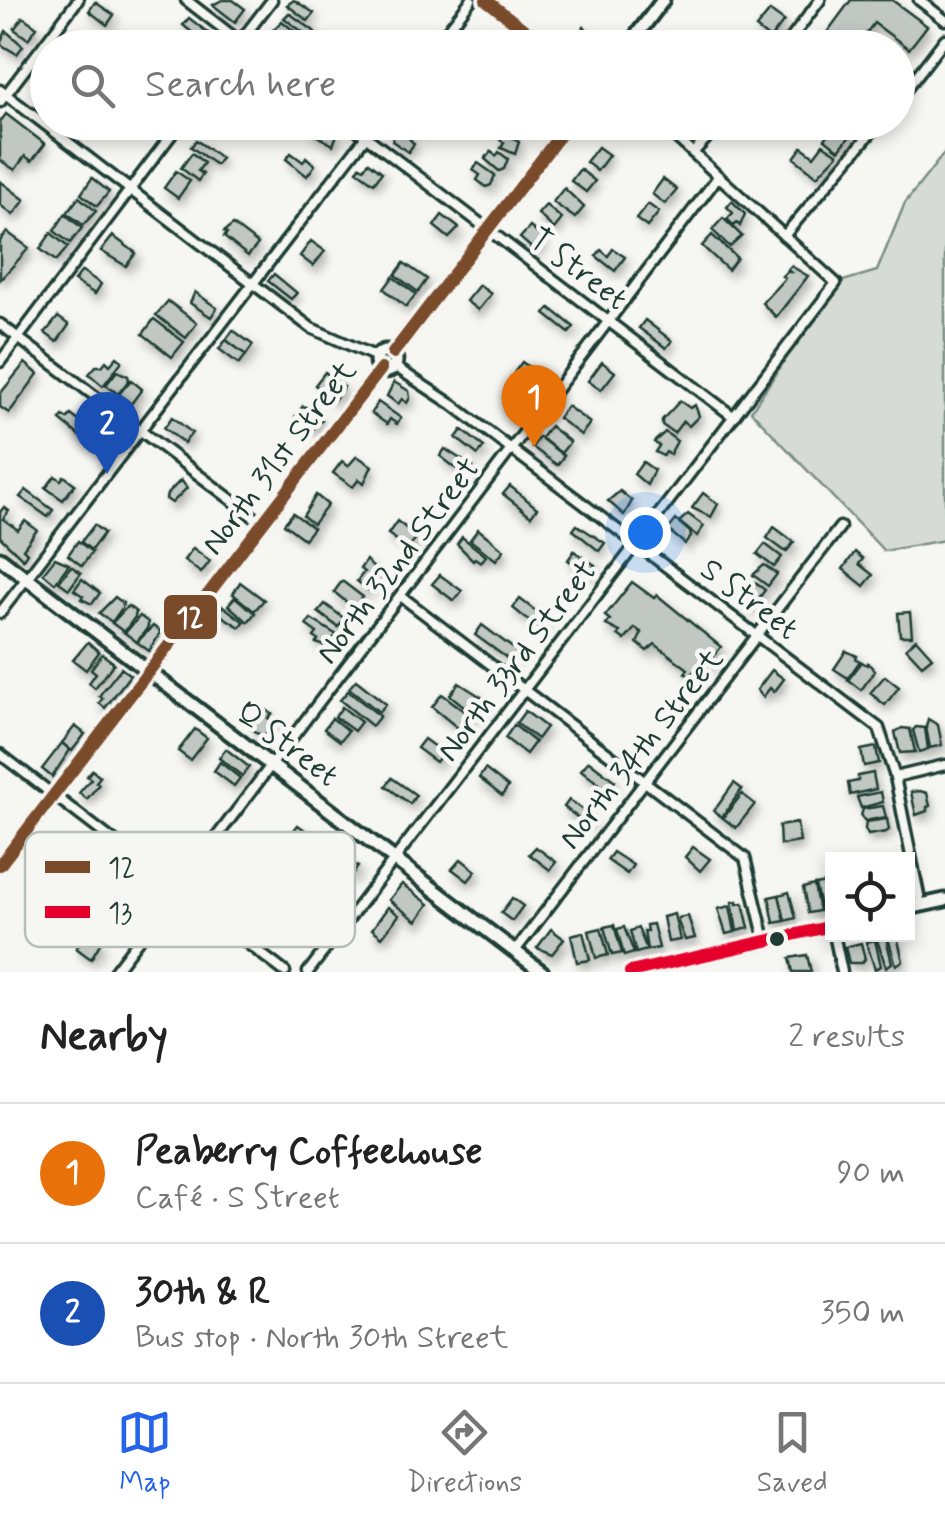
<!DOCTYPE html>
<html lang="en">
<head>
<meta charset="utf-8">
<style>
  :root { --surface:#fff; --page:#f6f6f6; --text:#222; --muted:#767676; --line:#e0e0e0; --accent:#2563eb }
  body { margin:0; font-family:Mynerve,sans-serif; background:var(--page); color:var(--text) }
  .controls { position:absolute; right:30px; bottom:30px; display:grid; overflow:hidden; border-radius:0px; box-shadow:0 5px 15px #0003 }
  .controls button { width:90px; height:90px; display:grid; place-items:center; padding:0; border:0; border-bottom:2px solid var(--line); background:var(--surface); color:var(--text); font:50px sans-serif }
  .you { position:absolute; left:645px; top:532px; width:35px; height:35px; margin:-25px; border:8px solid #fff; border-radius:50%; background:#1a73e8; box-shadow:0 0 0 15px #1a73e833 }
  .badge { display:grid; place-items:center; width:65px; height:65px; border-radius:50%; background:var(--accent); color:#fff; font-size:32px; font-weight:700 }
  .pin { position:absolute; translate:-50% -82px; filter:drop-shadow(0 2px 5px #0008) }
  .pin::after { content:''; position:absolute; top:52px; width:35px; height:30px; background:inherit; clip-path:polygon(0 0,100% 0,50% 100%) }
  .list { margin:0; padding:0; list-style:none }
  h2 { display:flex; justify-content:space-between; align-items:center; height:130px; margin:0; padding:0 40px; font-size:42px }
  h2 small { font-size:32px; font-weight:400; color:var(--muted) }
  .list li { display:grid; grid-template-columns:65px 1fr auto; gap:30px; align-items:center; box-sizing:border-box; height:140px; padding:0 40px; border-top:2px solid var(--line) }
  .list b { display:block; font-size:38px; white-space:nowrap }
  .list p { margin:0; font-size:32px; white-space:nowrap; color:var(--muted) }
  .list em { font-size:32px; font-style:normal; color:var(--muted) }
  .icon { flex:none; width:55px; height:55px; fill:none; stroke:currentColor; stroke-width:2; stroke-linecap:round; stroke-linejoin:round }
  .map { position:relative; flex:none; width:945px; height:972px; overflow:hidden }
  .search { position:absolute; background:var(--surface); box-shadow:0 5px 15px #0003; left:30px; right:30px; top:30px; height:110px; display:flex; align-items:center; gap:25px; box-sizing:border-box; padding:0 35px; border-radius:55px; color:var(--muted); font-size:38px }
  .sheet { height:410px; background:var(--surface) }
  nav { display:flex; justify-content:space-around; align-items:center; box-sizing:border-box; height:140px; border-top:2px solid var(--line); background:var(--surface); font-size:28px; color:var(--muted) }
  nav a { display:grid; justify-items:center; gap:5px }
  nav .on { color:var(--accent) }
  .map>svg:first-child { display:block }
  .green { fill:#d6dbd6; stroke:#7a8c85; stroke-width:2.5 }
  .building { fill:#c1c8c3; stroke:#1f3d34; stroke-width:2.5; filter:url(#shadow) }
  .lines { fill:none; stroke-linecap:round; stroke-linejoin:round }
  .street-casing { stroke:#1f3d34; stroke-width:15 }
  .secondary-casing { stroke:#1f3d34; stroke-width:19 }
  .street { stroke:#f6f6f2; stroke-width:8 }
  .secondary { stroke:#f6f6f2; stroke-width:11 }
  .bus-1-casing { stroke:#f6f6f2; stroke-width:20 }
  .bus-2-casing { stroke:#f6f6f2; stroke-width:20 }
  .bus-1 { stroke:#7a4b2a; stroke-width:12 }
  .bus-2 { stroke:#e4002b; stroke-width:12 }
  .bus-dot { fill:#1f3d34; stroke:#f6f6f2; stroke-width:4 }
  .labels { text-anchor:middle; stroke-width:9; stroke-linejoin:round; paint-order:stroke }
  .street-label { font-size:32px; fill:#1f3d34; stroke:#f6f6f2 }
  .key { fill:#f6f6f2; stroke:#b6beb9; stroke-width:2.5 }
  .key-label { font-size:28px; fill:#1f3d34 }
  .line-badge { stroke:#f6f6f2; stroke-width:4 }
  .badge-label { font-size:28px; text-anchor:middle; font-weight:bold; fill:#fff }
</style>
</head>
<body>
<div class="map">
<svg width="945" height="972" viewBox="0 0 945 972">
  <defs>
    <filter id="shadow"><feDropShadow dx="3.5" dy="6" stdDeviation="5" flood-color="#0004"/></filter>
  </defs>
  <rect width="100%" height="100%" fill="#f6f6f2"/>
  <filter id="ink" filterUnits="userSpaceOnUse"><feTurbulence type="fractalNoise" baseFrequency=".01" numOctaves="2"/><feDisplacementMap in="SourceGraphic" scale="20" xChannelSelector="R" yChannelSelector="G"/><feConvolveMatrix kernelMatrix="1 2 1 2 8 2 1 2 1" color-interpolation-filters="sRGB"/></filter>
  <g filter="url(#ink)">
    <polygon class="green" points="945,152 945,540 884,551 751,411 836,283 877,271 905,203"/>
    <g class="building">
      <polygon points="222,0 233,0 245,9 235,22 213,5"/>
      <polygon points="294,0 314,13 308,21 287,5"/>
      <polygon points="851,0 892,0 927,26 909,49 874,23 855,48 850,48 828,31"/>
      <polygon points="95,2 114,15 107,25 89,11"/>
      <polygon points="770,11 784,21 770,39 756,28"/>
      <polygon points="289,13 314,31 316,34 312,39 284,18"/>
      <polygon points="23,17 37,27 28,39 14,29"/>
      <polygon points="189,18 212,36 206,44 183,25"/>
      <polygon points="282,21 301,37 294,45 274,29"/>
      <polygon points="584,27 599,39 595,48 581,48 578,43"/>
      <polygon points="6,31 23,46 17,54 0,44"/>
      <polygon points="6,114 45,144 32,161 25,156 15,170 0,160 0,122"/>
      <polygon points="318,122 337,135 333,145 311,132"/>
      <polygon points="838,122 861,122 839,150 825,139"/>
      <polygon points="401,129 414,144 408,152 392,141 395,130 399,132"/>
      <polygon points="505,132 519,142 515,154 501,148 504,143 500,140"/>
      <polygon points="196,140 221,158 216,165 191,147"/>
      <polygon points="823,144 838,154 817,176 794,158 802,147 814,156"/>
      <polygon points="598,147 609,155 597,171 586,162"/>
      <polygon points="491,151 496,156 499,152 508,159 504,169 499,171 485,159"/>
      <polygon points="192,153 204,163 198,171 203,174 198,181 181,168"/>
      <polygon points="291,153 303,162 306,157 315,165 307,176 286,159"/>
      <polygon points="369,162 382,172 374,183 357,171 360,166 364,168"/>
      <polygon points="478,163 495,175 491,185 486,187 477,180 480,175 473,170"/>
      <polygon points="580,169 595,181 586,192 571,181"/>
      <polygon points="176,171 190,181 178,198 164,188"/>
      <polygon points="92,178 109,192 97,206 81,194"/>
      <polygon points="663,179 677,190 665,204 652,194"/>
      <polygon points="0,181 25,200 13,215 0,205"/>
      <polygon points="564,188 584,207 575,218 553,202"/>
      <polygon points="79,197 96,211 83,225 67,213"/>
      <polygon points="732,201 745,214 740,226 737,223 734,226 727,219 733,213 727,207"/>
      <polygon points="648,204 659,212 647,227 636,219"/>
      <polygon points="546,205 562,219 554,229 538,214"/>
      <polygon points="65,214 82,228 70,243 54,231"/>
      <polygon points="442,215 459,228 449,238 434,226"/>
      <polygon points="723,218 742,236 730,247 712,230"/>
      <polygon points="233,225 258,244 248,256 224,237 227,234 224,232"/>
      <polygon points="530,227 544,239 535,251 520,238"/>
      <polygon points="7,232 29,248 0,280 0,241"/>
      <polygon points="51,233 68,247 56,261 40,249"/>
      <polygon points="712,235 737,258 728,270 702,246"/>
      <polygon points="113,236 136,253 126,266 101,251"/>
      <polygon points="311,241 325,251 313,266 300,256"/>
      <polygon points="613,249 625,257 615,271 596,256 601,250 608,256"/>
      <polygon points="404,263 427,279 418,292 395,275"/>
      <polygon points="791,266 808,276 776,317 762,303 785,278 782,276 786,272 790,272 787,270"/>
      <polygon points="82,271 101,284 95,294 74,281"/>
      <polygon points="274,274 297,293 291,299 268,281"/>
      <polygon points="393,277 416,294 406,307 384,289"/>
      <polygon points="479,285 491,294 478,310 466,301"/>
      <polygon points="195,292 217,308 211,317 190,303"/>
      <polygon points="168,301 197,323 186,338 156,315"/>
      <polygon points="550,308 574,327 569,333 545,314"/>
      <polygon points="58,317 69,325 57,342 45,333"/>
      <polygon points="154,319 184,342 172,357 143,334"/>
      <polygon points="645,320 672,341 666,348 639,328"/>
      <polygon points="233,330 253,345 246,355 226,340"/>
      <polygon points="226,340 246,355 239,364 219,349"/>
      <polygon points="117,357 122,361 103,386 89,374 96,366 102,366 106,361 110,365"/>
      <polygon points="522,362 538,374 529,384 514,373"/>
      <polygon points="602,362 615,372 601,390 588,381"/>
      <polygon points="25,363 38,374 9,413 0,407 0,394"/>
      <polygon points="117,371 128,376 129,380 118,394 106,385"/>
      <polygon points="325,372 344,387 334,400 315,385"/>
      <polygon points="131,380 142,389 131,404 119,394"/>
      <polygon points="394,382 409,391 410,398 407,403 402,399 398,404 387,396"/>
      <polygon points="680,401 690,408 695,405 699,416 689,426 683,421 674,433 662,425 662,420"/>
      <polygon points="378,402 401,418 397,424 390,419 387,424 371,413"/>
      <polygon points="303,406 317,412 315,415 322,420 312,430 295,417"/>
      <polygon points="567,406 590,423 581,435 558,418"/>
      <polygon points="71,415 88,428 81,437 60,420 63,416 67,419"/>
      <polygon points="172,417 192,433 184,443 164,428"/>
      <polygon points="103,418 120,431 103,446 91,437"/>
      <polygon points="550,426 570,442 561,453 541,438"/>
      <polygon points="462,430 484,447 478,455 456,438"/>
      <polygon points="665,432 677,441 670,454 666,452 663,456 655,452 659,446 654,442"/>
      <polygon points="539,437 564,456 557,465 532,447"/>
      <polygon points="445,449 473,467 466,476 440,456"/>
      <polygon points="357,456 372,466 364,483 359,479 353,487 333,473 342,461 348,466"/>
      <polygon points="643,462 654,470 647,485 634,474"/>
      <polygon points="55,476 61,480 64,476 75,484 63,500 46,488"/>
      <polygon points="181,480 187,488 172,503 166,499 167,494"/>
      <polygon points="510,486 537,508 531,516 503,494"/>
      <polygon points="26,490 53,510 48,517 20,497"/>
      <polygon points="620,491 632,501 624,515 608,501"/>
      <polygon points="703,493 718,504 711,517 692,508"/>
      <polygon points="316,495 328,505 313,524 303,516"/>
      <polygon points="4,507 9,511 3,519 18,530 25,521 37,530 23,549 27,553 23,559 0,537 0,512"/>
      <polygon points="293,513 313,528 304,539 284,524"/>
      <polygon points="688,514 704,526 697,536 679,522"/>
      <polygon points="676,520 690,532 691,537 685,544 668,530"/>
      <polygon points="397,521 417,537 408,548 388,534"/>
      <polygon points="94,525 104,533 91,550 81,542"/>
      <polygon points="577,525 605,543 599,551 573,530"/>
      <polygon points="774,527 794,542 786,552 767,538"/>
      <polygon points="478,529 504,550 496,560 470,540"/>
      <polygon points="462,537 486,556 481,562 475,558 473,560 457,544"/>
      <polygon points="78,541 92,552 82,566 68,555"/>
      <polygon points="765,544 782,557 774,567 757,554"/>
      <polygon points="193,548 210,561 201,573 184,560"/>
      <polygon points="574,551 595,565 588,574 568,560"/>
      <polygon points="855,552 863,559 859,564 873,575 864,586 843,569"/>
      <polygon points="55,558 69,564 55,583 43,573"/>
      <polygon points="366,560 380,575 368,590 357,581 364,572 360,569"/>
      <polygon points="764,565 777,574 768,586 753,575"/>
      <polygon points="71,566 81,573 69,589 59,582"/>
      <polygon points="440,575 462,591 454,601 432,584"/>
      <polygon points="82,579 100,593 92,604 81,599 83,596 74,590"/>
      <polygon points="342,581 363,597 354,608 334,592"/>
      <polygon points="240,582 264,600 254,611 233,594"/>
      <polygon points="632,582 654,598 657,595 721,647 698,676 693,672 690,677 685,673 688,669 655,644 647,651 637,643 642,633 635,628 625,640 618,635 620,632 606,625 610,620 605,616"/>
      <polygon points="754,582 765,590 751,609 741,602"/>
      <polygon points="115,597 123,603 122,608 112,622 99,613"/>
      <polygon points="235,597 255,613 248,622 228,605"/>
      <polygon points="520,599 546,619 539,629 513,608"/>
      <polygon points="325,604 345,619 338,627 318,612"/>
      <polygon points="128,606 136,612 135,617 124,632 112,623"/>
      <polygon points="223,606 244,622 240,627 217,613"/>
      <polygon points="910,612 912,636 900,636 898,613"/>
      <polygon points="140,616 148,622 148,627 137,642 125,633"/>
      <polygon points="311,619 337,635 325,646 316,643 318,640 314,637 317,633 306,625"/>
      <polygon points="482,625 518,652 511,661 475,635"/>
      <polygon points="153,626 161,632 149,651 137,642"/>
      <polygon points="916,639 932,657 922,665 906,648"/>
      <polygon points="88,642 99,652 86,670 73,660"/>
      <polygon points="846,651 857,656 856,659 860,661 848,678 834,669"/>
      <polygon points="102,654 114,663 95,688 89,683 96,673 91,669"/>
      <polygon points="862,662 867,665 868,663 875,671 861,690 848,680"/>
      <polygon points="121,668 130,675 105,708 99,703 103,698 99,696"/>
      <polygon points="772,670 784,679 774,692 770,688 763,697 757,690"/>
      <polygon points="885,676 899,687 885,705 870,693"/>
      <polygon points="356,680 386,704 379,712 349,688"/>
      <polygon points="459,683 486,700 475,715 450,695"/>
      <polygon points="348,691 380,716 372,726 340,700"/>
      <polygon points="442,694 470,715 459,729 432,707"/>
      <polygon points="342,707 361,722 354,731 335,717"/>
      <polygon points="265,709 272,714 268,718 274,723 263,737 251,729"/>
      <polygon points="525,711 546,727 537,739 516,723"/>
      <polygon points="332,718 348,731 340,741 324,729"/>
      <polygon points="928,719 938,725 942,745 930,748 926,727"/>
      <polygon points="514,725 535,742 526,754 505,738"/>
      <polygon points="75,726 85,734 72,751 62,743"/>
      <polygon points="916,727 925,728 928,749 919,752 913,730"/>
      <polygon points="902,728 910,729 915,752 900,753 895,732"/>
      <polygon points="195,729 207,738 190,760 178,751"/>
      <polygon points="424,739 443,753 436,762 417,748"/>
      <polygon points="62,743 70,750 52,777 42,769"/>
      <polygon points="876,747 879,763 864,766 861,750"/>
      <polygon points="226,749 249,767 242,776 219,758"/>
      <polygon points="589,761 615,781 608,791 581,770"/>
      <polygon points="220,762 240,778 234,786 214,771"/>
      <polygon points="485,769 508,787 502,796 479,778"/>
      <polygon points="92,770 100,777 96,782 99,784 87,799 79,793 91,779 87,776"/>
      <polygon points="873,773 876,789 850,795 848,783 858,781 858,776"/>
      <polygon points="392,778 416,795 410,804 386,786"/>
      <polygon points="734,783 742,789 722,817 714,811"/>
      <polygon points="920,791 927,793 930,806 927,807 927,811 916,815 911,792"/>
      <polygon points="881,792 883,802 861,808 857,797"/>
      <polygon points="742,794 755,804 736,828 723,818"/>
      <polygon points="569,800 592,817 586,824 564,807"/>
      <polygon points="883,806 886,817 865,821 861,816 863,809"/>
      <polygon points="887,819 889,830 886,832 868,835 865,829 866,822"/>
      <polygon points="797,823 800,842 780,845 779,826"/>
      <polygon points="298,825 322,842 313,854 290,835"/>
      <polygon points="536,847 556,862 550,870 529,854"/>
      <polygon points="693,847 710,859 700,871 685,857"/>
      <polygon points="613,852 633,865 627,874 607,860"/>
      <polygon points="340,853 358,867 350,877 334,865"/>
      <polygon points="461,859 476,871 468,881 452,869"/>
      <polygon points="826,883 831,908 821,910 815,885"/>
      <polygon points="402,884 429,904 417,921 389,900"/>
      <polygon points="814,885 819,911 808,913 803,888"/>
      <polygon points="789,892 796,918 785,921 779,895"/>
      <polygon points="779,895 785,921 774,923 769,897"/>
      <polygon points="512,898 523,906 512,921 501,913"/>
      <polygon points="737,901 737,904 743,903 749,928 737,931 732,902"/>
      <polygon points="730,906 735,932 726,934 718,909"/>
      <polygon points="388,907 399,915 382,937 372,929"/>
      <polygon points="674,914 680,940 668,942 663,917"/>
      <polygon points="688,916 695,938 685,940 678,922 678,918"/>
      <polygon points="653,924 659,948 647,950 644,931 647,931 646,925"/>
      <polygon points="614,925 622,953 612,955 604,927"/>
      <polygon points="624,927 634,953 624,956 617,929"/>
      <polygon points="601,928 608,955 596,958 589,931"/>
      <polygon points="638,928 647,950 636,953 630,931"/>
      <polygon points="551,929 564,939 552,954 537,948"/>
      <polygon points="583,932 590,960 577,962 571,935"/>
      <polygon points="90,934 101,942 91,959 76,948"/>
      <polygon points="897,936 903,961 896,965 888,938"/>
      <polygon points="886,938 892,963 886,967 877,940"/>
      <polygon points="875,940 881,966 875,969 866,942"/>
      <polygon points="861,943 865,959 862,963 849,963 845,947"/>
      <polygon points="807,955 811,972 793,972 790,958"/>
    </g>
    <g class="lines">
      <g class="street-casing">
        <g id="street">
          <polyline points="186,0 248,48"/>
          <polyline points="486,0 549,48"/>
          <polyline points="919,0 945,20"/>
          <polyline points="235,48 272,0"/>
          <polyline points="434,48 471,0"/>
          <polyline points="784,48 820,0"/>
          <polyline points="0,90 311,328 377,357"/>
          <polyline points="898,100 945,39"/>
          <polyline points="0,102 78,0"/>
          <polyline points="347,122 734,417"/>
          <polyline points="693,153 722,122"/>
          <polyline points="784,236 880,122"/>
          <polyline points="0,324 262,523"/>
          <polyline points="0,362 181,122"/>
          <polyline points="394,366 453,405 879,728 895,777 921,905"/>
          <polyline points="402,597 745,858 765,940"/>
          <polyline points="0,613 377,122"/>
          <polyline points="0,754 285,972"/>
          <polyline points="895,777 945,765"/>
          <polyline points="834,934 842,972"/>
          <polyline points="515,951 840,527"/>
          <polyline points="114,972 718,177"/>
          <polyline points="308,972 836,283 659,122"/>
        </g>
      </g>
      <g class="secondary-casing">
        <g id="secondary">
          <polyline points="627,48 663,0"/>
          <circle cx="386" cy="361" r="10"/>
          <polyline points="393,353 570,122"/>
          <polyline points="0,558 542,972"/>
          <polyline points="0,865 381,369"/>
          <polyline points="908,908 945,900"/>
          <polyline points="630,972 832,926"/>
        </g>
      </g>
      <use href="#street" class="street"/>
      <use href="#secondary" class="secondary"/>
      <g class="bus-1-casing">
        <g id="bus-1">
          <polyline points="486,0 548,48"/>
          <polyline points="393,353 570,122"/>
          <polyline points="0,865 381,369"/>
        </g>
      </g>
      <g class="bus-2-casing">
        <polyline id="bus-2" points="630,972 832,926"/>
      </g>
      <use href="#bus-1" class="bus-1"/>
      <use href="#bus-2" class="bus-2"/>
    </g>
  </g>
  <circle class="bus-dot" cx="777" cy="939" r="9"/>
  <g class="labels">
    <g class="street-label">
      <text transform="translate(579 268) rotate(37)" y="11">T Street</text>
      <text transform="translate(278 457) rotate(-53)" y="11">North 31st Street</text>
      <text transform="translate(397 560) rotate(-53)" y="11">North 32nd Street</text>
      <text transform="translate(750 598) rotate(37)" y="11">S Street</text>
      <text transform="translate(516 660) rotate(-53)" y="11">North 33rd Street</text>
      <text transform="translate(288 743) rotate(37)" y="11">Q Street</text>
      <text transform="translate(640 748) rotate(-52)" y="11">North 34th Street</text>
    </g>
  </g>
  <rect x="25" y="832" width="330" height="115" rx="15" class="key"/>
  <rect x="45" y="861" width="45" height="12" fill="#7a4b2a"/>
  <rect x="45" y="906" width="45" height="12" fill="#e4002b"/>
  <g class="key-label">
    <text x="108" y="877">12</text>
    <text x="108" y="922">13</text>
  </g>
  <rect class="line-badge" x="162" y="593" width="57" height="48" rx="10" fill="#7a4b2a"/>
  <g class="badge-label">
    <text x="190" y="627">12</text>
  </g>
</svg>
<div class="controls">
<button><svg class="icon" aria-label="locate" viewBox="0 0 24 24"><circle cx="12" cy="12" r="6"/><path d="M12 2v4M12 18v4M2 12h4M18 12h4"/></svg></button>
</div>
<div class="you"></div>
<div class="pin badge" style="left:534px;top:447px;background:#e8710a">1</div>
<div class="pin badge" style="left:107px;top:474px;background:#1a4fb4">2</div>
<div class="search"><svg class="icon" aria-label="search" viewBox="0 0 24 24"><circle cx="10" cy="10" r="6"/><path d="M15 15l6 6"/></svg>Search here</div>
</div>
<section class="sheet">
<h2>Nearby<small>2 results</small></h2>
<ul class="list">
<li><span class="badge" style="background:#e8710a">1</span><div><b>Peaberry Coffeehouse</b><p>Café · S Street</p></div><em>90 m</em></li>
<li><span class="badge" style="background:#1a4fb4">2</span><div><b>30th &amp; R</b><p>Bus stop · North 30th Street</p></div><em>350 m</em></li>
</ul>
</section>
<nav>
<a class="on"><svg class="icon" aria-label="map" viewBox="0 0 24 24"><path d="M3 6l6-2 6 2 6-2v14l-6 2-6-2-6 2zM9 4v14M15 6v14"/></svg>Map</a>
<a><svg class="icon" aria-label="directions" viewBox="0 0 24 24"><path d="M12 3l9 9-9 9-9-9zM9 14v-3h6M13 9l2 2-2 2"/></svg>Directions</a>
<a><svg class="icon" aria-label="saved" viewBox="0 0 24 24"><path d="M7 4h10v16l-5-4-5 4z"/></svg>Saved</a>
</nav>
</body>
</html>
